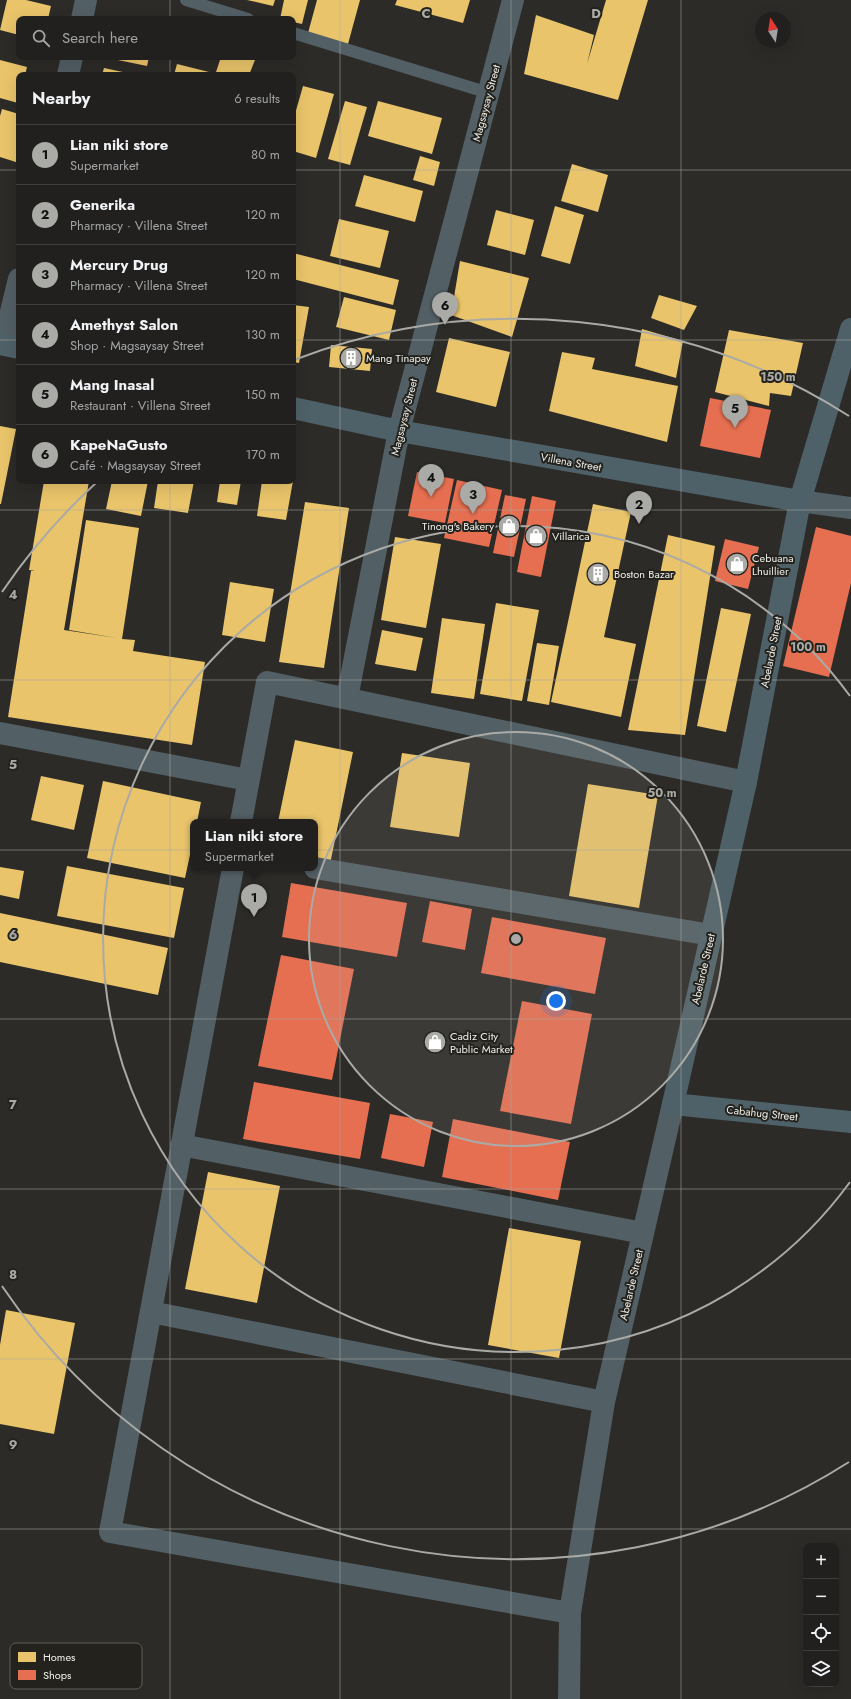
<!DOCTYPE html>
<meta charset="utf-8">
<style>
:root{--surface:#21201e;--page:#292827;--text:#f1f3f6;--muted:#a2a3a4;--line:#3e3e3c;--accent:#aaaaa6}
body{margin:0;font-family:Jost,sans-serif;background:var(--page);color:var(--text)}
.controls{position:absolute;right:12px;bottom:12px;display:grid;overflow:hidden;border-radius:8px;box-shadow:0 4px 16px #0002}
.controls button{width:36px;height:36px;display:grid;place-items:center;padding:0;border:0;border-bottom:1px solid var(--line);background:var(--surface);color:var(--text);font:20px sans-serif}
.compass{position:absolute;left:755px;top:12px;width:36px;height:36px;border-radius:50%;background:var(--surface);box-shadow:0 4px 16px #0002;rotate:348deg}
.you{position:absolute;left:556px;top:1001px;width:14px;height:14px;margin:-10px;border:3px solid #fff;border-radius:50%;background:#1a73e8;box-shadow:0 0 0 6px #1a73e833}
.badge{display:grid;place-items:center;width:26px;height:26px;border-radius:50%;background:var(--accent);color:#111;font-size:13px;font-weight:700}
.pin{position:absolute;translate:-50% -33px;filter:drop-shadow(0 1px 2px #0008)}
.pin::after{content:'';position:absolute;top:21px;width:14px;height:12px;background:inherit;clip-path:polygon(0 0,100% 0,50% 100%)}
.popup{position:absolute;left:190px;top:819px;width:128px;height:52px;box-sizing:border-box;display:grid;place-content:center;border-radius:8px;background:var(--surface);filter:drop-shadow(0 1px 3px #0005);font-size:13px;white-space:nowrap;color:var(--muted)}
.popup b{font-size:15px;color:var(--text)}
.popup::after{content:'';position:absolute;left:50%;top:100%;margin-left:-8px;border:8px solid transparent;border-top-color:var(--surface)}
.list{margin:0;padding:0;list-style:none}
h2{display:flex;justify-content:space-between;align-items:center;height:52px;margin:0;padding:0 16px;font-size:17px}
h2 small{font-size:13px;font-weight:400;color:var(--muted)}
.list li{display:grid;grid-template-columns:26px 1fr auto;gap:12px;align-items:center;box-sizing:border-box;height:60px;padding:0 16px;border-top:1px solid var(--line)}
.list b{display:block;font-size:15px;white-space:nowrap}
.list p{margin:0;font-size:13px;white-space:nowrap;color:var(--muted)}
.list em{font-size:13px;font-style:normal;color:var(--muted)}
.icon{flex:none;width:22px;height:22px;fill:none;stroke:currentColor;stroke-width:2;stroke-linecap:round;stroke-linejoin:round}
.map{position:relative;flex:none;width:851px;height:1699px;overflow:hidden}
.search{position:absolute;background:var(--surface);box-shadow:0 4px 16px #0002;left:16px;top:16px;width:280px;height:44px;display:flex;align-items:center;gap:10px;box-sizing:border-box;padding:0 14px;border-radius:8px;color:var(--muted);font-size:15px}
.panel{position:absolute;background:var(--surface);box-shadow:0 4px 16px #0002;left:16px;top:72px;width:280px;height:412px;border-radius:8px}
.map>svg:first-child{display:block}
</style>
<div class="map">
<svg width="851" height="1699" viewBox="0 0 851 1699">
<rect width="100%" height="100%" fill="#2c2b28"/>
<path fill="#e9c46a" d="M7 0H26L51 6 48 19H19V35L0 30Z
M247 0H275L273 6Z
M284 0H308L302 24 293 22V19H280Z
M317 0H360L348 44 308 33Z
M397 0H470L463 23 395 5Z
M606 0H648L618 100 524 74 536 15 594 35 587 64Z
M113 57H149L147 66 113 59Z
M221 57H246L255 60 249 75H215Z
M0 60 27 67 25 75H19L18 103 0 98Z
M177 64 209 72 208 75H174Z
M104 68 132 74V75H102Z
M303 86 334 94 316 158 293 151V121Z
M345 101 367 107 350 165 328 159Z
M378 101 442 118 432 154 368 136Z
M2 109 19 114V163L0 157V116Z
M420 156 440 162 434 186 413 180Z
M572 164 608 175 598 212 561 201Z
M364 175 423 191 415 222 355 206Z
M555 206 584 215 570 264 541 256Z
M496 210 534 220 525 255 487 245Z
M339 219 389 231 380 268 330 256Z
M293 253 399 280 393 305 293 279Z
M460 261 529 278 512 337 451 315Z
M659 295 697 306 684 330 651 318Z
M344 297 396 310 389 340 336 327Z
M293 305 309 307 299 363 293 362Z
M642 329 683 341 676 378 635 366Z
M729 330 803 343 791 396 770 393 769 406 715 392Z
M449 338 510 352 496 407 436 392Z
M331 345 372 349 370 371 329 367Z
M562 352 595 358 592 369 678 386 667 442 549 411Z
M0 426 16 429 1 504H0Z
M44 481H89L64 630 117 638 69 630 86 520 139 528 122 639 135 640 133 651 205 662 192 745 8 717 31 571H35L29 570Z
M112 481H148L141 516 106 509Z
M158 481H194L188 513 154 508Z
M220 481H241L237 505 217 502Z
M262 481H293L286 520 257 516Z
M305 502 349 508 324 668 279 662Z
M593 504 631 512 604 637 636 644 621 717 551 702Z
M668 535 715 546 685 735 628 730Z
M395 537 441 544 426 628 381 620Z
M230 582 274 589 265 642 222 635Z
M496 603 539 610 522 701 480 694Z
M721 608 751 614 726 732 697 726Z
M442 618 485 624 474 699 431 693Z
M382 630 423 638 416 671 375 664Z
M537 643 559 646 549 705 527 701Z
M295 740 353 752 329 869 315 866V822H278Z
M402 753 470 763 459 837 390 827Z
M41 776 84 785 74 830 31 820Z
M103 781 201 802 197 822H193V841L185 878 87 858Z
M588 784 658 795 639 908 569 896Z
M67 866 184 888 174 938 57 916Z
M0 867 24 871 19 899 0 895Z
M0 913 168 948 158 995 0 962Z
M208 1172 280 1186 257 1303 185 1289Z
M509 1228 581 1241 559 1358 488 1345Z
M6 1310 75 1323 54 1434 0 1424V1345Z"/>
<path fill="#e76f51" d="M710 398 771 410 760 458 700 446Z
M417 472 454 479 445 523 408 516Z
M457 480 502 490 489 547 444 538Z
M505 495 526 499 514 557 493 553Z
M532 496 556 501 541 577 517 572Z
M816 527 851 536V583L829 677 783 666Z
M725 539 759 547 748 589 715 581Z
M291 883 407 903 397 957 282 937Z
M430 901 472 909 465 950 422 942Z
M492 917 606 938 595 994 481 973Z
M281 955 354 969 332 1080 258 1066Z
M522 1001 592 1014 571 1124 500 1111Z
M254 1082 370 1103 360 1159 243 1139Z
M390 1114 433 1122 424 1167 381 1158Z
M453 1119 570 1142 558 1200 442 1177Z"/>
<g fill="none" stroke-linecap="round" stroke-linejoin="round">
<path stroke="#525f65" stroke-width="12" d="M186 0 248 19
M293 33 489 93"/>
<path stroke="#525f65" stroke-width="22" d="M82 19 86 0
M68 75 72 57
M3 344 19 279
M800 501 851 508
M347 698 399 431 513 0
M0 733 248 780
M241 822 267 682 746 782
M233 868 110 1532 570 1613
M315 868 711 935
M181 1145 643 1233
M151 1312 604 1402
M569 1699 570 1613 604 1402 673 1104"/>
<path stroke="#4f6168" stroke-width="22" d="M851 329 800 501 746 782 673 1104 851 1122
M0 344 19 348
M293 408 399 431 800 501"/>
</g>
<path fill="none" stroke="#aaaaa6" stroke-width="1" stroke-opacity="0.55" d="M170 0V19M340 0V1699M511 0V1699M681 0V1699M170 57V75M0 170H19M293 170H851M0 340H19M293 340H851M170 481V1699M0 510H851M0 680H851M0 850H851M0 1019H851M0 1189H851M0 1359H851M0 1529H851"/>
<circle cx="516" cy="939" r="207" fill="#aaaaa6" fill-opacity=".12"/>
<g fill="none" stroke="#aaaaa6" stroke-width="2">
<circle cx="516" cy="939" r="207"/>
<path d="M850 1182A413 413 0 1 1 850 696"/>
<path d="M849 1462A620 620 0 0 1 2 1286M2 592A620 620 0 0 1 97 482M294 360A620 620 0 0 1 849 416"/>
</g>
<defs>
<g id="building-disc" transform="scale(1.15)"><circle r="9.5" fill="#aaaaa6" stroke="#23221d"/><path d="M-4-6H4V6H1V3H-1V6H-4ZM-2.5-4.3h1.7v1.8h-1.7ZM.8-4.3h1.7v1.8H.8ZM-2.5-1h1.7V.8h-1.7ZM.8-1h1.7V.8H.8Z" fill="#fff"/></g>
<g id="shop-disc" transform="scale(1.15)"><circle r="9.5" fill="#aaaaa6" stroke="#23221d"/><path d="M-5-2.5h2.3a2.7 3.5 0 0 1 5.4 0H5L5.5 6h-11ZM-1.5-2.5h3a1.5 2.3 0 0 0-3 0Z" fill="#fff"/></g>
</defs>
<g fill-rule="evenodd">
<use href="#building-disc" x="351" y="358"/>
<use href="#shop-disc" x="509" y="526"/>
<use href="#shop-disc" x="536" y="536"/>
<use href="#shop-disc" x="737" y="564"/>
<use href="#building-disc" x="598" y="574"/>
<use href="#shop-disc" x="435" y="1042"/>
</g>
<g text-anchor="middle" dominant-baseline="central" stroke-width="4" stroke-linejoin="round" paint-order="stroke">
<g font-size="11" fill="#eeeeea" stroke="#23221d">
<text transform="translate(486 103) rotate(-75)">Magsaysay Street</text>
<text transform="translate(404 417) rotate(-76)">Magsaysay Street</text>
<text transform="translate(571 462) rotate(10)">Villena Street</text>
<text transform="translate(771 652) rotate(-79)">Abelarde Street</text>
<text transform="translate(703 969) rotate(-77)">Abelarde Street</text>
<text transform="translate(762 1113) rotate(6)">Cabahug Street</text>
<text transform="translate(631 1285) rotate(-77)">Abelarde Street</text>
</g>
<g font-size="11" fill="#eeeeea" stroke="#23221d" text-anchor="start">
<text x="366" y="358">Mang Tinapay</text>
<text x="494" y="526" text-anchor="end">Tinong's Bakery</text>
<text x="552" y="536">Villarica</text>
<text x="752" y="558">Cebuana<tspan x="752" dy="13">Lhuillier</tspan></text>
<text x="614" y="574">Boston Bazar</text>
<text x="450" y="1036">Cadiz City<tspan x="450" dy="13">Public Market</tspan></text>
</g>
</g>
<rect x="10" y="1643" width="132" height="46" rx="6" fill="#23221d" stroke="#605f5a" stroke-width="1"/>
<rect x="18" y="1652" width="18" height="10" fill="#e9c46a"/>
<rect x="18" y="1670" width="18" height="10" fill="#e76f51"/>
<g font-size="11" fill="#eeeeea">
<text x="43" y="1661">Homes</text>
<text x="43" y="1679">Shops</text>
</g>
<g font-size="13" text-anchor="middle" font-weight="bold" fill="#aaaaa6" stroke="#23221d" stroke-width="4" stroke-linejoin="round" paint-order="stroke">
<text x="426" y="18">C</text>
<text x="596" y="18">D</text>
<text x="13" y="599">4</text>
<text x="13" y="769">5</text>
<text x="13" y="939">6</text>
<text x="13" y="1109">7</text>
<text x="13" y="1279">8</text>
<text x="13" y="1449">9</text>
</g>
<circle cx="516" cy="939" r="6" fill="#aaaaa6" stroke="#23221d" stroke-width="2"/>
<g font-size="12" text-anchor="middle" font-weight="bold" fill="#aaaaa6" stroke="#23221d" stroke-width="4" stroke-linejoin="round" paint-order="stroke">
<text x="778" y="381">150 m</text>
<text x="808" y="651">100 m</text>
<text x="662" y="797">50 m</text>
</g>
</svg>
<div class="controls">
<button>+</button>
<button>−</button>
<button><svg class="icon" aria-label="locate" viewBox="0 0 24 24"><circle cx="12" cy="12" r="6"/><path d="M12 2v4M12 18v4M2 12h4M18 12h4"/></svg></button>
<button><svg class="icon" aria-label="layers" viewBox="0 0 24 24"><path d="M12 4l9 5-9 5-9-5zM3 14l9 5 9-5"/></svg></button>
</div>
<svg class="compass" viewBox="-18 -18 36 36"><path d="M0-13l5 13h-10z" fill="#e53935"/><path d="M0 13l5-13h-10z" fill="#a2a3a4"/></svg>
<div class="you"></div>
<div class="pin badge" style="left:254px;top:917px">1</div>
<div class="popup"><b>Lian niki store</b>Supermarket</div>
<div class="pin badge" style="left:639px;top:524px">2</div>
<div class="pin badge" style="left:473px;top:514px">3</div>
<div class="pin badge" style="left:431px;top:497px">4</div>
<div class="pin badge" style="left:735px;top:428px">5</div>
<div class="pin badge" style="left:445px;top:325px">6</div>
<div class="search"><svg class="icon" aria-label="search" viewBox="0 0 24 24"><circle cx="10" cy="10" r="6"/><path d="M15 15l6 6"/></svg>Search here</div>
<section class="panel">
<h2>Nearby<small>6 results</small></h2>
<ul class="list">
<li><span class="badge">1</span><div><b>Lian niki store</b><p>Supermarket</p></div><em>80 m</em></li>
<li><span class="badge">2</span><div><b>Generika</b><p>Pharmacy · Villena Street</p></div><em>120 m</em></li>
<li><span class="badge">3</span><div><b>Mercury Drug</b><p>Pharmacy · Villena Street</p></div><em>120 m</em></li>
<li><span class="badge">4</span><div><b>Amethyst Salon</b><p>Shop · Magsaysay Street</p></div><em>130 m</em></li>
<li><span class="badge">5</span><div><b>Mang Inasal</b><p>Restaurant · Villena Street</p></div><em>150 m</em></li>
<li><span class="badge">6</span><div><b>KapeNaGusto</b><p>Café · Magsaysay Street</p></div><em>170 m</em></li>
</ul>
</section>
</div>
